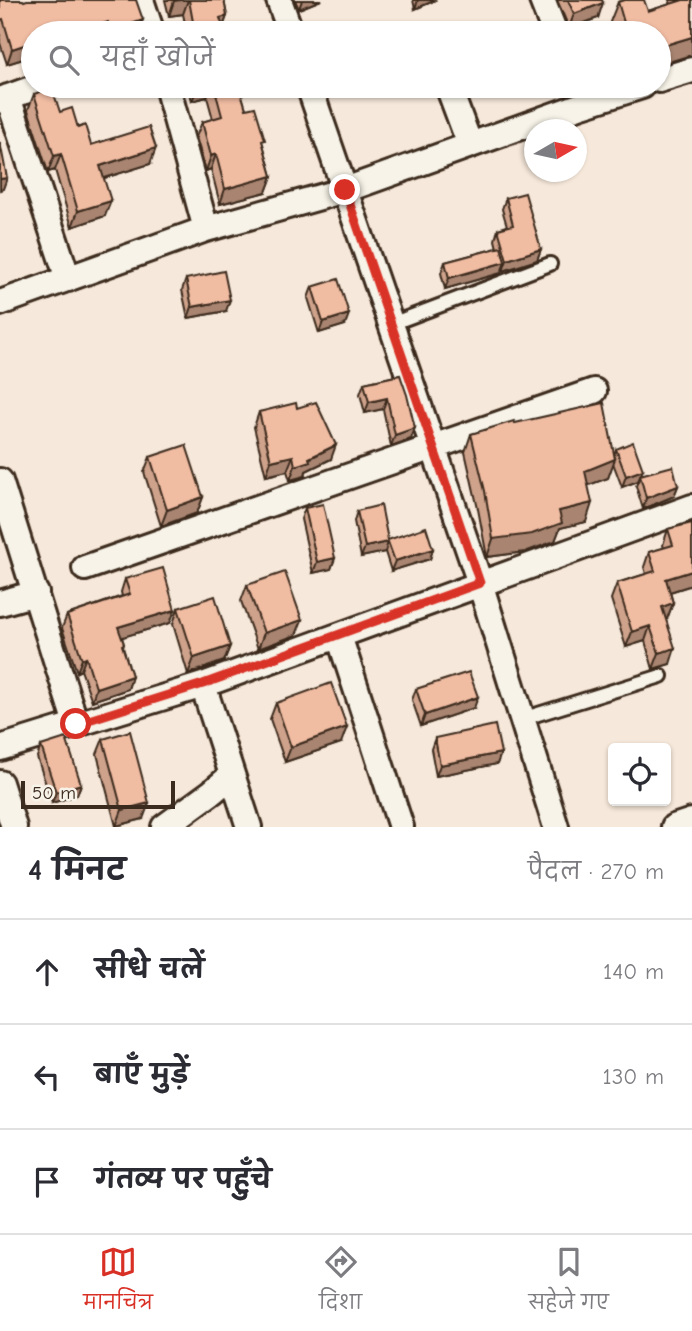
<!DOCTYPE html>
<html lang="hi">
<meta charset="utf-8">
<style>
:root{--surface:#fff;--page:#f7f7f7;--text:#2b2b33;--muted:#7c7c81;--line:#e1e1e2;--accent:#d93025}
body{margin:0;font-family:"Comic Neue","Playpen Sans Deva",sans-serif;background:var(--page);color:var(--text)}
.controls{position:absolute;right:21px;bottom:21px;display:grid;overflow:hidden;border-radius:7px;box-shadow:0 2px 5px #0004}
.controls button{width:63px;height:63px;display:grid;place-items:center;padding:0;border:0;border-bottom:2px solid var(--line);background:var(--surface);color:var(--text);font:35px sans-serif}
.compass{position:absolute;left:524px;top:119px;width:63px;height:63px;border-radius:50%;background:var(--surface);box-shadow:0 2px 5px #0004;rotate:81deg}
.scale{position:absolute;left:21px;bottom:18px;width:154px;box-sizing:border-box;padding-left:7px;border:4px solid #3b2a1e;border-top:0;font-size:19px;line-height:24px;white-space:nowrap;color:#3b2a1e;-webkit-text-stroke:5px #f7f3e8;paint-order:stroke}
.stop{position:absolute;width:21px;height:21px;margin:-16px;border:5px solid #d93025;border-radius:50%;background:#fff}
.stop.end{background:#d93025;border-color:#fff;box-shadow:0 2px 7px #0008}
.list{margin:0;padding:0;list-style:none}
h2{display:flex;justify-content:space-between;align-items:center;height:91px;margin:0;padding:0 28px;font-size:30px}
h2 small{font-size:23px;font-weight:400;color:var(--muted)}
.list li{display:grid;grid-template-columns:46px 1fr auto;gap:21px;align-items:center;box-sizing:border-box;height:105px;padding:0 28px;border-top:2px solid var(--line)}
.list b{display:block;font-size:26px;white-space:nowrap}
.list em{font-size:23px;font-style:normal;color:var(--muted)}
.icon{flex:none;width:38px;height:38px;fill:none;stroke:currentColor;stroke-width:2;stroke-linecap:round;stroke-linejoin:round}
.map{position:relative;flex:none;width:692px;height:827px;overflow:hidden}
.search{position:absolute;background:var(--surface);box-shadow:0 2px 5px #0004;left:21px;right:21px;top:21px;height:77px;display:flex;align-items:center;gap:18px;box-sizing:border-box;padding:0 24px;border-radius:38px;color:var(--muted);font-size:26px}
.sheet{height:406px;background:var(--surface)}
nav{display:flex;justify-content:space-around;align-items:center;box-sizing:border-box;height:98px;border-top:2px solid var(--line);background:var(--surface);font-size:19px;color:var(--muted)}
nav a{display:grid;justify-items:center;gap:4px}
nav .on{color:var(--accent)}
.map>svg:first-child{display:block}
</style>
<div class="map">
<svg width="692" height="827" viewBox="0 0 692 827">
<rect width="100%" height="100%" fill="#f6e8da"/>
<filter id="ink" filterUnits="userSpaceOnUse"><feTurbulence type="fractalNoise" baseFrequency=".0143" numOctaves="2"/><feDisplacementMap in="SourceGraphic" scale="14" xChannelSelector="R" yChannelSelector="G"/><feConvolveMatrix kernelMatrix="1 2 1 2 8 2 1 2 1" color-interpolation-filters="sRGB"/></filter>
<g filter="url(#ink)">
<g fill="none" stroke-linecap="round" stroke-linejoin="round">
<g stroke="#3b2a1e" stroke-width="18">
<path id="service" d="M391 324 550 264
M522 719 661 676"/>
</g>
<g stroke="#3b2a1e" stroke-width="30">
<path id="minor" d="M141 0 152 33
M279 0 291 33
M542 0 555 33
M659 80 692 70
M167 86 206 229
M309 86 480 583 556 827
M448 86 470 145
M8 97 68 279
M0 100 39 86
M0 303 206 229 345 190 582 105 642 86
M0 481 76 724
M85 568 594 391
M0 603 36 593
M339 636 401 827
M203 685 249 827
M0 748 203 685 692 507
M0 783 14 827
M164 827 212 792 232 775
M674 827 692 821"/>
</g>
<use href="#service" stroke="#f7f3e8" stroke-width="12"/>
<use href="#minor" stroke="#f7f3e8" stroke-width="24"/>
</g>
<path fill="#cea28b" stroke="#3b2a1e" stroke-width="2" d="M0 0 24 1 136 0 138 33H33V56L7 64 0 43Z
M165 0H224L227 16 223 27 225 33H187L183 14 169 16Z
M295 0H321L299 9Z
M413 0H436L415 9Z
M557 0H602L598 18 569 28Z
M669 0H692L688 56 659 65V33H614L610 22 618 2 648 11 671 4Z
M188 86H239L246 109 263 144 272 176 266 192 220 204 211 169 206 171 196 137 202 122 213 119 207 97 192 101Z
M34 94 60 112 78 128 91 145 150 164 104 178 105 216 72 227 55 170 48 172 28 110Z
M506 198 541 249 537 260 503 271V270L501 273 445 289 441 273 445 262 497 248 495 240 498 229 507 226 502 209Z
M186 279 226 311 188 318 182 290Z
M312 287 345 325 319 333 308 298Z
M400 375 411 439 391 446 383 409 365 413 360 394 364 383Z
M297 408 331 459 306 471 305 476 296 479 290 480 287 471 266 476 254 427 259 412Z
M515 423 614 455 616 449 641 475 678 486 674 496 643 509 636 486 638 481 622 487 613 463 608 478 588 485 586 522 560 528 555 541 525 552 487 557 478 509 465 452 471 434Z
M150 457 203 497 197 513 161 526 144 472Z
M305 508 335 558 331 569 313 573 301 519Z
M357 511 388 540 433 549 430 559 391 571 385 552 361 557 354 521Z
M692 523V585L670 592 673 603 667 619H666L670 664 653 669 645 641 626 647 611 599 617 583 646 574 644 567 649 552 664 548 663 545 668 529Z
M125 579 170 623 122 637 124 644 123 648 132 676 128 689 92 701 81 670 77 672 62 628 67 615 122 596 121 592Z
M247 585 296 635 258 649 241 601Z
M178 608 230 646 224 661 188 674 173 624Z
M416 689 474 708 421 726 412 700Z
M276 703 341 743 285 762 270 719Z
M435 738 501 753 497 764 436 776 431 749Z
M103 739 143 819 116 826 97 754Z
M41 746 81 784 77 795 52 803 37 757Z"/>
<path fill="#a88471" stroke="#3b2a1e" stroke-width="2" d="M181 0H188L183 14 169 16 174 1Z
M302 0H321L299 9Z
M418 0H436L415 9Z
M603 3 598 18 569 28 574 14Z
M227 16 221 32 220 18Z
M143 20 138 33H110L111 31Z
M108 22 104 33H78Z
M692 37V56H688L659 65V48L662 46Z
M33 42V56L7 64 12 49Z
M198 86H211L207 97 192 101Z
M156 148 150 164 95 181 100 166Z
M61 154 55 170 48 172 54 156Z
M216 154 211 169 206 171 211 156Z
M272 176 266 192 220 204 225 189Z
M7 178 3 189 0 190V179Z
M111 201 105 216 72 227 78 211Z
M541 249 537 260 503 271 507 260Z
M505 262 501 273 445 289 449 278Z
M230 300 226 311 188 318 192 307Z
M349 314 345 325 319 333 323 322Z
M387 398 383 409 365 413 369 402Z
M415 428 411 439 391 446 395 435Z
M336 445 331 459 306 471 305 476 290 480 295 466Z
M293 456 287 471 266 476 271 461Z
M615 459 608 478 578 489 585 471Z
M643 470 638 481 622 487 626 476Z
M678 486 674 496 643 509 646 498Z
M203 497 197 513 161 526 167 510Z
M592 503 586 522 560 528 555 541 525 552 487 557 493 539 559 511Z
M388 542 385 552 361 557 365 547Z
M433 549 430 559 391 571 395 561Z
M335 558 331 569 313 573 317 562Z
M692 571V585L660 595 666 579Z
M673 603 667 619 657 622 662 607Z
M175 610 170 623 113 640 118 627Z
M302 620 296 635 258 649 264 633Z
M650 626 645 641 626 647 632 632Z
M230 646 224 661 188 674 194 658Z
M675 648 670 664 653 669 659 653Z
M86 657 81 670 77 672 82 659Z
M132 676 128 689 92 701 96 688Z
M478 697 474 708 421 726 425 715Z
M347 727 341 743 285 762 291 747Z
M501 753 497 764 436 776 440 765Z
M81 784 77 795 52 803 56 792Z
M149 803 143 819 116 826 122 810Z"/>
<path fill="#f0bca2" stroke="#3b2a1e" stroke-width="2" d="M0 0H23L24 1 27 0H136L143 20 111 31 108 22 78 33H64L63 32 59 33H33V42L12 49 3 19 0 20Z
M189 0H224L227 16 220 18 225 33H195Z
M568 0H602L603 3 574 14Z
M624 0H644L648 11 683 0H692V37L662 46 659 48V33H627L618 2Z
M214 86H239L246 109 255 107 265 140 262 141 272 176 225 189 216 154 211 156 202 122 222 116Z
M52 88 60 112 72 108 78 128 85 125 91 145 149 127 156 148 100 166 111 201 78 211 61 154 54 156 34 94Z
M0 142 7 178 0 179Z
M525 193 541 249 507 260 498 229 513 225 506 198Z
M501 247 505 262 449 278 445 262Z
M224 271 230 300 192 307 186 279Z
M338 279 349 314 323 322 312 287Z
M400 375 407 395 415 428 395 435 387 398 369 402 364 383Z
M316 402 336 445 309 458 310 461 295 466 293 456 271 461 259 412 296 403 297 408Z
M604 403 615 459 585 471 592 503 559 511 562 523 532 534 493 539 485 491 471 434 514 421 515 423Z
M633 442 643 470 626 476 616 449Z
M186 445 203 497 167 510 150 457Z
M673 466 678 486 646 498 640 475Z
M323 504 335 558 317 562 305 508Z
M381 505 388 540 426 527 433 549 395 561 388 542 365 547 357 511Z
M692 523V571L666 579 673 603 662 607 675 648 659 653 650 626 632 632 617 583 655 571 649 552 673 545 668 529Z
M163 568 175 610 118 627 124 644 122 645 132 676 96 688 86 657 82 659 67 615 130 594 125 579Z
M285 572 302 620 264 633 247 585Z
M215 596 230 646 194 658 178 608Z
M469 672 478 697 425 715 416 689Z
M331 683 347 727 291 747 276 703Z
M495 725 501 753 440 765 435 738Z
M130 731 149 803 122 810 103 739Z
M66 738 81 784 56 792 41 746Z"/>
</g>
<g fill="none" stroke-linecap="round" stroke-linejoin="round" filter="url(#ink)">
<path stroke="#d93025" stroke-width="9" d="M76 724 203 684 480 583 345 190"/>
</g>
</svg>
<div class="controls">
<button><svg class="icon" aria-label="locate" viewBox="0 0 24 24"><circle cx="12" cy="12" r="6"/><path d="M12 2v4M12 18v4M2 12h4M18 12h4"/></svg></button>
</div>
<svg class="compass" viewBox="-18 -18 36 36"><path d="M0-13l5 13h-10z" fill="#e53935"/><path d="M0 13l5-13h-10z" fill="#7c7c81"/></svg>
<div class="scale">50 m</div>
<div class="stop" style="left:76px;top:724px"></div>
<div class="stop end" style="left:345px;top:190px"></div>
<div class="search"><svg class="icon" aria-label="search" viewBox="0 0 24 24"><circle cx="10" cy="10" r="6"/><path d="M15 15l6 6"/></svg>यहाँ खोजें</div>
</div>
<section class="sheet">
<h2>4 मिनट<small>पैदल · 270 m</small></h2>
<ul class="list">
<li><svg class="icon" aria-label="ahead" viewBox="0 0 24 24"><path d="M12 20V5M6 11l6-6 6 6"/></svg><div><b>सीधे चलें</b></div><em>140 m</em></li>
<li><svg class="icon" aria-label="left" viewBox="0 0 24 24"><path d="M17 20v-9H6M10 6l-5 5 5 5"/></svg><div><b>बाएँ मुड़ें</b></div><em>130 m</em></li>
<li><svg class="icon" aria-label="arrive" viewBox="0 0 24 24"><path d="M6 21V4h12l-3 4 3 4H6"/></svg><div><b>गंतव्य पर पहुँचे</b></div></li>
</ul>
</section>
<nav>
<a class="on"><svg class="icon" aria-label="map" viewBox="0 0 24 24"><path d="M3 6l6-2 6 2 6-2v14l-6 2-6-2-6 2zM9 4v14M15 6v14"/></svg>मानचित्र</a>
<a><svg class="icon" aria-label="directions" viewBox="0 0 24 24"><path d="M12 3l9 9-9 9-9-9zM9 14v-3h6M13 9l2 2-2 2"/></svg>दिशा</a>
<a><svg class="icon" aria-label="saved" viewBox="0 0 24 24"><path d="M7 4h10v16l-5-4-5 4z"/></svg>सहेजे गए</a>
</nav>
